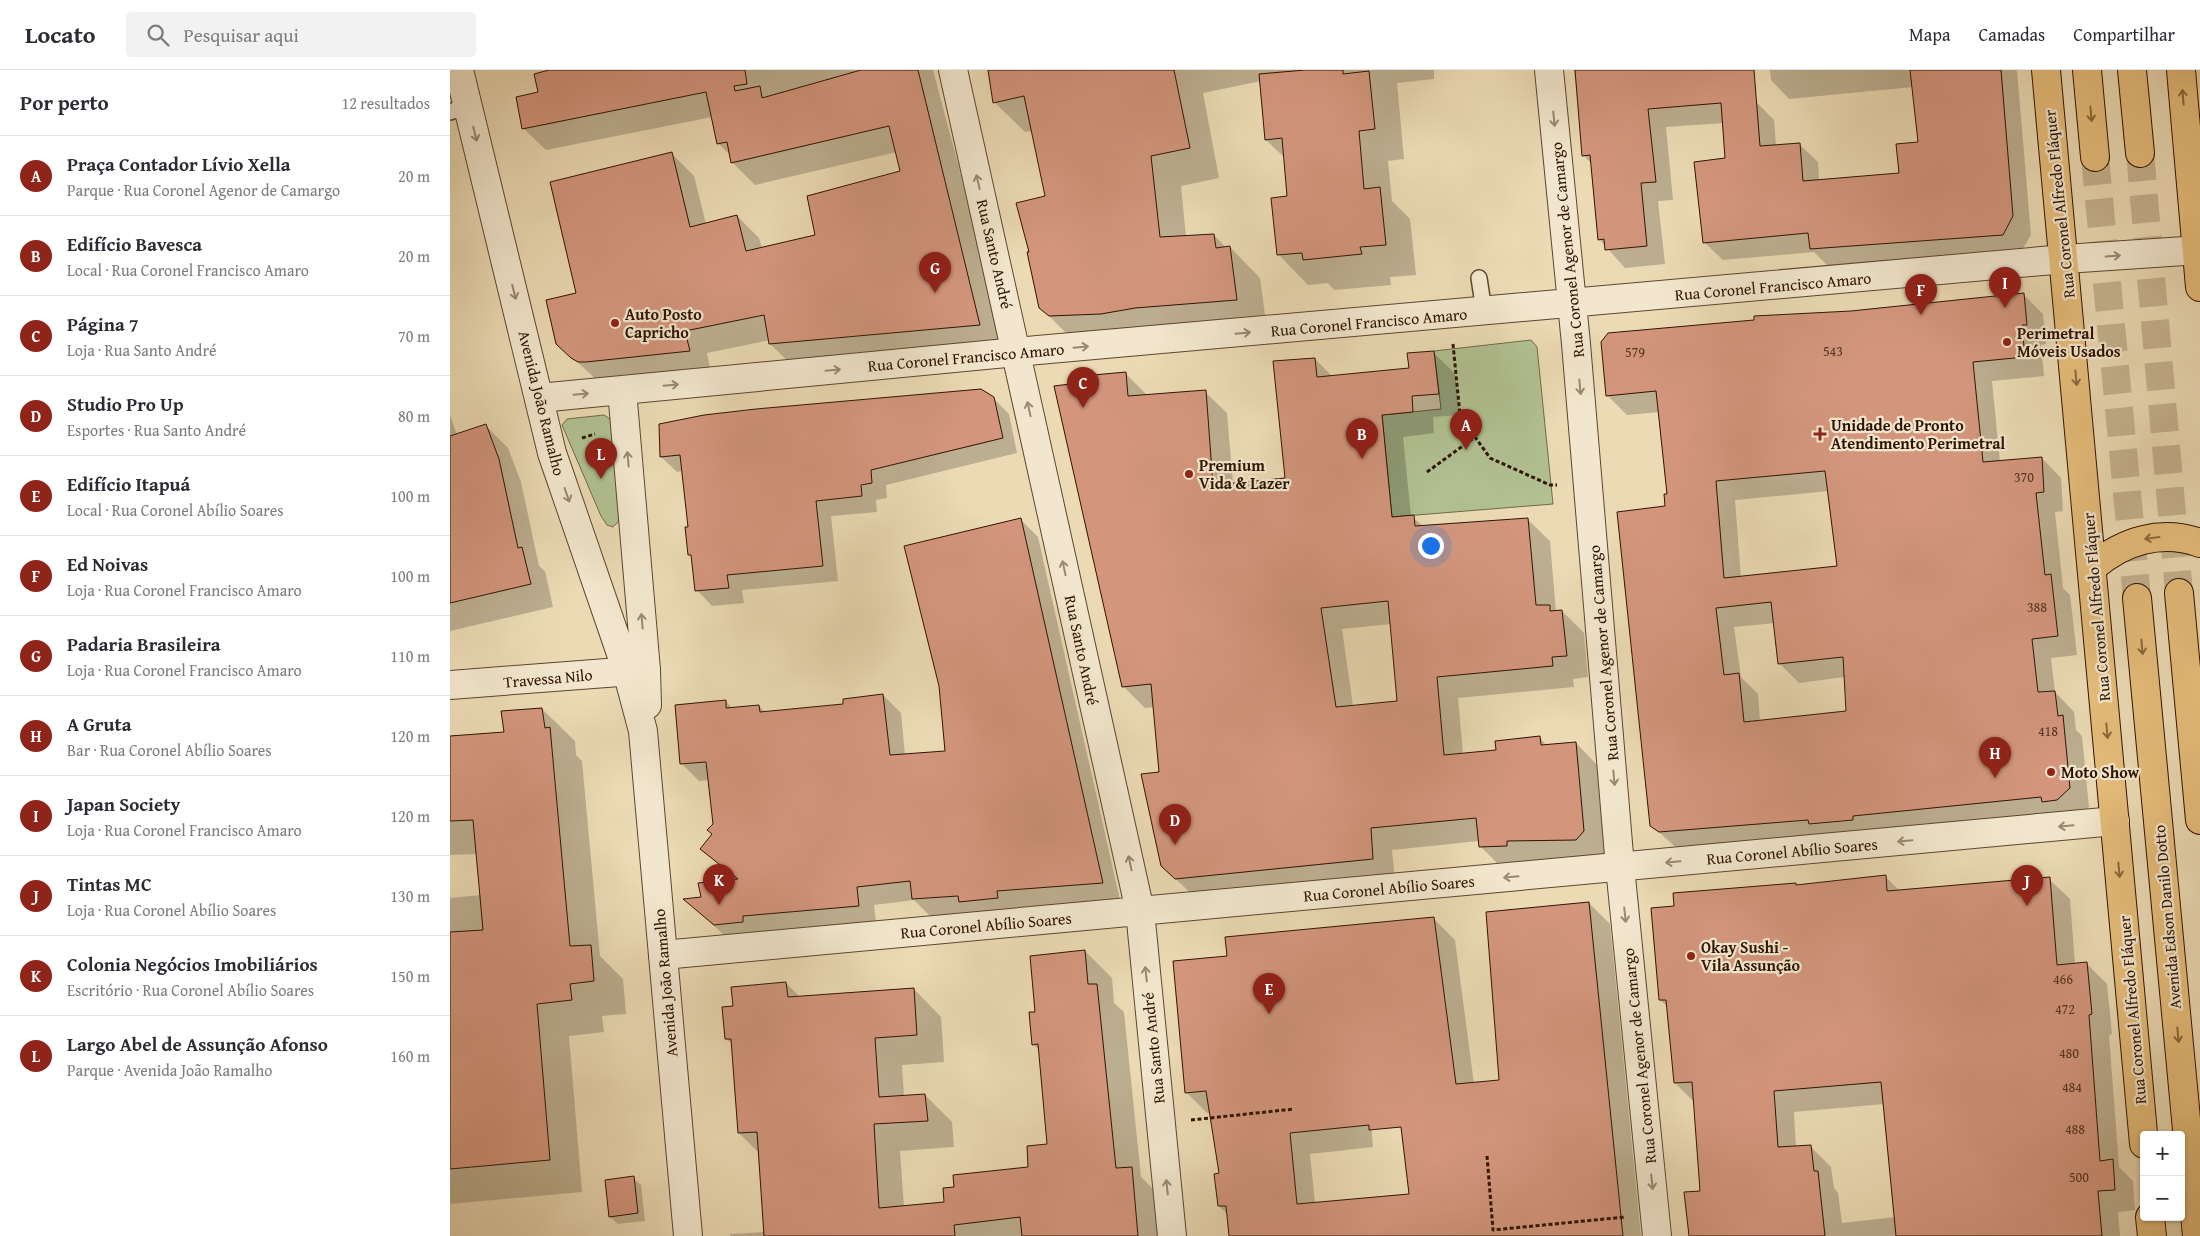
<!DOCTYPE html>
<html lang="pt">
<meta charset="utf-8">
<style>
:root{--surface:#fff;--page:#f2f2f3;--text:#2b2b33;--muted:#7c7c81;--line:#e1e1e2;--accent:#8f2418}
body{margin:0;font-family:"Gentium Book Plus",serif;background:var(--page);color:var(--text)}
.controls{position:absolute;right:15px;bottom:15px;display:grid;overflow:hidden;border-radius:5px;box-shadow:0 1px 4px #0004}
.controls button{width:45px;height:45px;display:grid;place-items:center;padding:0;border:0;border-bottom:1px solid var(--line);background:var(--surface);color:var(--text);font:25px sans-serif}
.you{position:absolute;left:980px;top:475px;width:18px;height:18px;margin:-12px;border:4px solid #fff;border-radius:50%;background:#1a73e8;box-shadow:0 0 0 8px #1a73e833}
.badge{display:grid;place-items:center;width:32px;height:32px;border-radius:50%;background:var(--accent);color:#fff;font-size:16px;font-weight:700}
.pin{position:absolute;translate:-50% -41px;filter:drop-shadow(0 1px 2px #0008)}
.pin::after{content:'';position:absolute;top:26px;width:18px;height:15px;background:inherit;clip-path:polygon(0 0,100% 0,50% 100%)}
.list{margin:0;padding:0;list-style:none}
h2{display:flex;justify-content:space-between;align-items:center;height:65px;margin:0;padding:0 20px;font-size:21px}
h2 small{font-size:16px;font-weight:400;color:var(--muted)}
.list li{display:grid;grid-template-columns:32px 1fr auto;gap:15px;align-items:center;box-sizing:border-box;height:80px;padding:0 20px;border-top:1px solid var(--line)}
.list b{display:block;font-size:19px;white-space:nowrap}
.list p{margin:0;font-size:16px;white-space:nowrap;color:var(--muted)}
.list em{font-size:16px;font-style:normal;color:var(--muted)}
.icon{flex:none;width:28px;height:28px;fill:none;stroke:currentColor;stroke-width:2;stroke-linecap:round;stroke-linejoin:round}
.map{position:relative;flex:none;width:1750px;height:1166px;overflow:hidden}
header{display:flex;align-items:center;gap:30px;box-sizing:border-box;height:70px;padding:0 25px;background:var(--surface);border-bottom:1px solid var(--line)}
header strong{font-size:24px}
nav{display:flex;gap:28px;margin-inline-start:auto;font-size:18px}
.search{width:350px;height:45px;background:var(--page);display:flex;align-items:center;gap:12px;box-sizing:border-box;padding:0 18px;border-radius:5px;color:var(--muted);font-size:19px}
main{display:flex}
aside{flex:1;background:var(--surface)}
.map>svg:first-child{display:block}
</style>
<header>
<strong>Locato</strong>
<div class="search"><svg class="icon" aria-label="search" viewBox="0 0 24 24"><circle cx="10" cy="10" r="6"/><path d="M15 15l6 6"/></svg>Pesquisar aqui</div>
<nav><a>Mapa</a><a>Camadas</a><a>Compartilhar</a></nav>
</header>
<main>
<aside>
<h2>Por perto<small>12 resultados</small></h2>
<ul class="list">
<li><span class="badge">A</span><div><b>Praça Contador Lívio Xella</b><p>Parque · Rua Coronel Agenor de Camargo</p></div><em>20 m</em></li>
<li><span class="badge">B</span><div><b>Edifício Bavesca</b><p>Local · Rua Coronel Francisco Amaro</p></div><em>20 m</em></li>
<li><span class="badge">C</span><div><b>Página 7</b><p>Loja · Rua Santo André</p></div><em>70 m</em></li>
<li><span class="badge">D</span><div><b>Studio Pro Up</b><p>Esportes · Rua Santo André</p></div><em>80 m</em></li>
<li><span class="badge">E</span><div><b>Edifício Itapuá</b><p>Local · Rua Coronel Abílio Soares</p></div><em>100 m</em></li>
<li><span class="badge">F</span><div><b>Ed Noivas</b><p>Loja · Rua Coronel Francisco Amaro</p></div><em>100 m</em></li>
<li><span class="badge">G</span><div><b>Padaria Brasileira</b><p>Loja · Rua Coronel Francisco Amaro</p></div><em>110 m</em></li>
<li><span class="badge">H</span><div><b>A Gruta</b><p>Bar · Rua Coronel Abílio Soares</p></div><em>120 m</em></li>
<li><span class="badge">I</span><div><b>Japan Society</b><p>Loja · Rua Coronel Francisco Amaro</p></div><em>120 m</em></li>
<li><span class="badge">J</span><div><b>Tintas MC</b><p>Loja · Rua Coronel Abílio Soares</p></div><em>130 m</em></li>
<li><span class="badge">K</span><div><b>Colonia Negócios Imobiliários</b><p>Escritório · Rua Coronel Abílio Soares</p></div><em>150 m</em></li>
<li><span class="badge">L</span><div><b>Largo Abel de Assunção Afonso</b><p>Parque · Avenida João Ramalho</p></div><em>160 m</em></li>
</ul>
</aside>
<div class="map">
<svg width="1750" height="1166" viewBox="0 0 1750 1166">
<rect width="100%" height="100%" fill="#ebdab4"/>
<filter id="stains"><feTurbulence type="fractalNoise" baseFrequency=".004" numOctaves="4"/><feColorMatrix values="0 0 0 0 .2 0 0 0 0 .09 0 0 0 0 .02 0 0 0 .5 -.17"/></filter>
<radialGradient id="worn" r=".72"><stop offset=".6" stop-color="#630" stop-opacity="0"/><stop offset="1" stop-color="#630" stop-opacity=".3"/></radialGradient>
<path fill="#b1c192" stroke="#706a4a" d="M1081 270 1087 277 1103 434 942 447 932 345 991 339 984 281Z
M154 345 160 349 162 356 171 444 168 452 163 457 157 455 151 446 112 355 117 349Z"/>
<path fill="#0003" fill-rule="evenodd" d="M104 0H483L512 109 552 277 343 296 320 274V270L257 283 261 303 151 314 107 273 128 223 222 84 244 106 256 154 287 146 309 168 312 178 367 166 452 102 447 82 305 115 282 92 281 86 268 73 262 47 96 80 73 58 89 23Z
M538 0H984V9L947 13 954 89 938 91 942 131 960 149 966 205 940 207 941 215 884 220 878 213 858 215 828 184 839 127 835 88 816 70 811 11 753 23 769 108 731 116 736 167 764 165 776 178 780 177 810 208 817 260 621 268 590 237 580 183 597 127 583 61 575 62 544 32Z
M1124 0H1275L1324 50 1326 76 1349 74 1368 92 1369 111 1450 104 1469 73 1463 17 1339 29 1321 10 1320 0H1567L1581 165 1571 182 1379 197 1364 182 1273 190 1254 172 1277 90 1274 53 1216 57 1223 130 1208 131 1215 194 1175 198 1149 169 1142 94 1133 85Z
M1574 225 1593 244 1596 274 1591 275 1594 306 1542 311 1550 392 1592 388 1611 408 1613 441 1605 442 1613 518 1620 525 1627 585 1601 588 1605 622 1624 642 1626 660 1632 666 1639 737 1626 749 1230 781 1201 755 1219 425 1210 342 1177 345 1157 325 1401 243ZM1379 421 1388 497 1291 508 1285 430ZM1325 553 1329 593 1349 613 1395 607 1397 642 1310 651 1308 624 1291 607 1284 557Z
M983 282 1005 304 1010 345 983 347 984 363 953 367 961 446 974 457 1078 450 1100 471 1106 542 1112 541 1134 563 1138 607 1123 609 1124 617 1008 628 1013 684 1047 681 1090 668 1097 676 1126 673 1147 695 1155 783 1148 791 1052 798 1030 776 1029 771 942 780 945 810 748 830 712 796 710 704 704 637 695 638 673 616 676 304 698 326 755 322 777 343 783 414 836 410 865 289 882 306 960 299ZM942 554 949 632 903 636 892 559Z
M543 328 559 344 567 383 436 415 437 428 426 430 427 442 381 446 388 511 292 520 294 533 262 536 247 520 243 488 240 484 239 458 233 401 227 402 211 387Z
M0 345 7 365 36 356 58 378 71 412 89 496 95 501 103 537 0 561Z
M570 449 588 467 670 830 564 838 565 846 481 847 464 830 424 835 426 853 283 873 235 830 253 828 287 811 252 778 264 764 259 710 249 711 231 693 276 631 282 638 309 636 316 643 395 635 433 625 451 643 455 685 496 682Z
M92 639 125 671 126 685 132 691 150 886 173 909 176 944 152 946 154 962 119 966 132 1122 0 1134V828L31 825 27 784 0 785V668L55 663Z
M1435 806 1450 821 1599 809 1620 829 1625 894 1636 893 1657 914 1662 964 1659 965 1669 1097 1683 1111 1685 1140 1668 1142 1670 1166H1239L1251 1122 1244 1032 1225 1013 1218 937 1210 930 1225 837 1345 814 1347 816ZM1434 1034 1446 1147 1392 1153 1388 1123 1384 1118 1381 1097 1360 1076 1346 1077 1344 1042Z
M1139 833 1160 854 1191 1166H964L951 1039 920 1042 923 1077 860 1084 865 1133 930 1166H781L778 1145 769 1136 770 1104 761 1043H757L736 1022 778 887 984 849 1005 870 1024 1014 1051 1011Z
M635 881 662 908 664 933 674 942 691 1107 709 1125 713 1166H280V1164L315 1162 309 1083 289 1063 283 975 276 969 285 937 336 913 350 927 464 919 491 947 494 992 452 995 454 1026 475 1025 502 1052 504 1077 450 1081 454 1137 495 1133 506 1118 579 1098 599 1075 590 981 583 974 586 943Z
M183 1108 191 1115 195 1151 168 1154 160 1147Z"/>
<path fill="#d3967d" stroke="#2f1302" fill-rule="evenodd" d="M99 0H295L297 14 284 16 285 21 310 16 312 28 411 0H468L530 255 319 274 314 245 235 261 240 281 136 292H128L121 288 106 274 96 230 126 223 100 112 222 82 240 157 287 145 296 181 365 165 357 126 450 101 439 56 281 93 277 72 267 74 256 22 72 59 66 27 88 22 84 4Z
M538 0H724L740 78 701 86 710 167 764 164 766 178 780 176 787 230 685 238 651 244 599 246 589 238 577 182H579L566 133 595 126 574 26 543 33Z
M855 0H893V4L919 1 925 59 909 61 914 119 930 117 936 175 910 177 912 184 853 190 852 183 827 185 821 128 837 126 832 68 815 70 809 4Z
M1125 0H1304L1310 76 1350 73 1353 111 1449 103 1446 74 1468 72 1460 0H1551L1563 146 1553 165 1360 179 1358 163 1253 173 1244 92 1275 88 1271 33 1198 39 1206 112 1191 113 1197 176 1155 180 1154 169 1148 170 1140 85 1132 86Z
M1574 223 1577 255H1572L1575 287 1523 292 1533 392 1592 387 1594 422 1586 423 1595 505 1601 504 1608 566 1582 569 1588 622 1605 621 1608 646 1613 645 1620 718 1607 730 1592 732 1591 727 1403 746V750L1359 754 1358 750 1209 762 1200 756 1167 442 1215 436 1214 424H1217L1206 321 1156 326 1151 272 1158 263 1304 250V246L1401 241ZM1375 401 1387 496 1274 508 1266 411ZM1321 532 1328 594 1393 587 1396 641 1294 652 1289 603 1274 605 1266 538Z
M984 281 989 324 962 326 963 342 932 345 942 447 964 445 965 456 1078 448 1086 535H1100V541L1112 540 1117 586 1102 587 1103 596 987 607 994 685 1046 680 1045 671 1090 666 1091 675 1126 672 1134 761 1126 770 1057 771V776L1029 777 1026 748 921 758 923 789 725 809 711 796 691 704 709 702 701 614 672 617 604 316 620 314 621 307 676 302 678 326 756 320 763 415 835 408 823 291 865 288 867 307 959 298 957 283ZM938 531 947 631 886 637 871 538Z
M531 319 544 327 553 368 421 400 422 413 411 415 412 426 366 431 373 496 277 505 279 518 245 521 241 485H238L235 457H238L230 385 210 387 209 354 254 345 306 339Z
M36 354 49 389 68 478 72 477 81 514 0 533V366Z
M571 448 653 813 547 821 548 828 509 832 508 826 462 829 460 811 407 817 409 836 293 846V852L264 855 233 829 251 827 248 813 288 809 250 779 262 764 257 760 263 754 256 692 230 694 225 635 276 630V638L309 635 310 642 393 634V629L433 624 440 685 495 681 489 616 454 476Z
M92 638 95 658 100 657 120 876 141 875 144 911 120 914 122 930 87 934 100 1090 0 1099V862L33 860 23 750 0 751V666L54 662 51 641Z
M1436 805 1437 821 1600 807 1607 895 1637 892 1642 944 1639 945 1650 1091 1663 1089 1665 1120 1648 1121 1652 1166H1446L1431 1012 1324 1021 1328 1077 1361 1075 1364 1101H1368L1375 1166H1239L1234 1122 1250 1121 1242 1012 1224 1013 1216 930H1209L1201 838 1224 836 1223 823 1346 813V815Z
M1139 832 1173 1166H779L776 1136H768L764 1104 769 1103 756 1021 735 1023 723 891 777 886 775 867 984 847 1006 1014 1049 1010 1036 842ZM919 1055V1060L951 1057 959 1124 847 1134 840 1063Z
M635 880 638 914H647L666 1098 682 1097 688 1166H572L570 1147 504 1155 505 1166H314L307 1062 288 1063 281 969H275L272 937 283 936 281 917 336 912 338 927 464 918 467 965 425 968 429 1027 475 1024 478 1051 424 1054 429 1138 494 1132 493 1118 504 1117 503 1105 578 1097 577 1076 597 1074 588 974 582 975 579 942H585L580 886Z
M184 1106 188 1143 159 1147 155 1110Z"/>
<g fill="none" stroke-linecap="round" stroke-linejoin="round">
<path stroke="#c5b290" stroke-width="28" stroke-dasharray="28 14" stroke-linecap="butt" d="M1690 83 1729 523
M1645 87 1687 528"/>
<g stroke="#5e452e" stroke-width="18">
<path id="service" d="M0 42 17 36
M1029 208 1034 241"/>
</g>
<g stroke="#5e452e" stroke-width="30">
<path id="minor" d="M503 0 690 841 722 1166
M0 615 196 600
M213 885 1665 751"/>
</g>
<g stroke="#5e452e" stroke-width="30">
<path id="tertiary" d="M9 0 102 383 177 601 193 661 238 1166
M1099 0 1126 274 1170 797 1207 1166
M172 320 196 600 197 635
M89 328 588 280 1615 189 1750 180"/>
</g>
<g stroke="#2f1302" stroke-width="30">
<path id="primary" d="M1596 0 1694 1074
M1731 0 1750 217
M1643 497C1673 471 1711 459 1750 473
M1700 1147 1702 1166"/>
</g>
<g stroke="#2f1302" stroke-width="30">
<path id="trunk" d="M1637 0 1645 87
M1682 0 1690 83
M1729 523 1750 750
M1687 528 1747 1166"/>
</g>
<path stroke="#2f1302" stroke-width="3" stroke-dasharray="4 2.5" stroke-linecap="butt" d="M1003 274 1010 345 1025 367 1040 388 1100 415H1107
M132 368 145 364
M977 402 1025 367
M741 1050 844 1039
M1037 1086 1043 1160 1175 1147"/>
<use href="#service" stroke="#f2e7ce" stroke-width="15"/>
<use href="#minor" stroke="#f2e7ce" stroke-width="28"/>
<use href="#tertiary" stroke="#f2e7ce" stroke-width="28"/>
<use href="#primary" stroke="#e6bd7a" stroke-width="28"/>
<use href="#trunk" stroke="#e6bd7a" stroke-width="28"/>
</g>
<defs><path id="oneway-shaft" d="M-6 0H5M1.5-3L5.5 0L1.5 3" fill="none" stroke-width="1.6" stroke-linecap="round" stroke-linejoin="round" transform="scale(1.25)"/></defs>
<g stroke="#8a683e">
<use href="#oneway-shaft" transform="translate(1733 27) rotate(-95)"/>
<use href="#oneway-shaft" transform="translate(1641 44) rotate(85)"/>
<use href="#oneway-shaft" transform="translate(1626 308) rotate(85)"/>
<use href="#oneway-shaft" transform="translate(1702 468) rotate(172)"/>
<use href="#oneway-shaft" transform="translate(1692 577) rotate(85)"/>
<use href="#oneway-shaft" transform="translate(1657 661) rotate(85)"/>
<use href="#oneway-shaft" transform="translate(1669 800) rotate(85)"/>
<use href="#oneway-shaft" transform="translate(1728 965) rotate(85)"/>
</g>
<g stroke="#9a8872">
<use href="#oneway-shaft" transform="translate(1104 49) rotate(84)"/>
<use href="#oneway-shaft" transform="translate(25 64) rotate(76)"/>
<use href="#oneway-shaft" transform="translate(528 112) rotate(-103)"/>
<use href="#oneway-shaft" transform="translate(1663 186) rotate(-4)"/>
<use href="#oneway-shaft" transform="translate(64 222) rotate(76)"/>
<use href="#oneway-shaft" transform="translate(793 263) rotate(-5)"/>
<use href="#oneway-shaft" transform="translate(631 277) rotate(-5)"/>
<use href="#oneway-shaft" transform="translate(383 300) rotate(-5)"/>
<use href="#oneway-shaft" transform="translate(221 315) rotate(-5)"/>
<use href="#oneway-shaft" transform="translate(1130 317) rotate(85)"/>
<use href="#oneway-shaft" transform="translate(131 324) rotate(-5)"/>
<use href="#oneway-shaft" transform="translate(579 339) rotate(-102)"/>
<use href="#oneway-shaft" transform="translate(178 389) rotate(-95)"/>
<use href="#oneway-shaft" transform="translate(117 425) rotate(71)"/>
<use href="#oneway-shaft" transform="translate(614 498) rotate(-102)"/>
<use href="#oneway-shaft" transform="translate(192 551) rotate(-95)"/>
<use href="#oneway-shaft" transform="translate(1164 708) rotate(85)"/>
<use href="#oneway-shaft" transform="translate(1616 756) rotate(175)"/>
<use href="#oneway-shaft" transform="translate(1455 771) rotate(175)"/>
<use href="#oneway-shaft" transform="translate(1223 792) rotate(175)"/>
<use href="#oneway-shaft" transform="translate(680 793) rotate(-102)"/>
<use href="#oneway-shaft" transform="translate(1061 807) rotate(175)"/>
<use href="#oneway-shaft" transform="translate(1175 845) rotate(84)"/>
<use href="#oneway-shaft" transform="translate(696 904) rotate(-96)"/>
<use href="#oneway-shaft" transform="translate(1202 1112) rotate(84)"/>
<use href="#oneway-shaft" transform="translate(717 1117) rotate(-96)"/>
</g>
<g fill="#8f2418" stroke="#f2e7ce" stroke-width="2">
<circle cx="165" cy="253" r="5"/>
<circle cx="1557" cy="272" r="5"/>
<path d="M1367.5 356.5h5v5h5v5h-5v5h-5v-5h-5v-5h5z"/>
<circle cx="739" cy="404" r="5"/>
<circle cx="1601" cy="702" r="5"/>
<circle cx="1241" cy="886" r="5"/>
</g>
<g text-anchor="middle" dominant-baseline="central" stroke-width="4.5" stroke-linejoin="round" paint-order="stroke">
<g font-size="14" fill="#583421">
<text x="1383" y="281">543</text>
<text x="1185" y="282">579</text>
<text x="1574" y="407">370</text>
<text x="1587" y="537">388</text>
<text x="1598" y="661">418</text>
<text x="1613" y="909">466</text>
<text x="1615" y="939">472</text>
<text x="1619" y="983">480</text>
<text x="1622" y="1017">484</text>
<text x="1625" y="1059">488</text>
<text x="1629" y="1107">500</text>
</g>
<g font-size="16" fill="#2f1302" stroke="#f2e7ce">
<text transform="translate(1609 134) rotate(-96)">Rua Coronel Alfredo Fláquer</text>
<text transform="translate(1117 180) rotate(-96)">Rua Coronel Agenor de Camargo</text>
<text transform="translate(545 184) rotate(77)">Rua Santo André</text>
<text transform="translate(1323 216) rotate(-5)">Rua Coronel Francisco Amaro</text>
<text transform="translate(919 252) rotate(-5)">Rua Coronel Francisco Amaro</text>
<text transform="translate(516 287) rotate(-5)">Rua Coronel Francisco Amaro</text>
<text transform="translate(92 333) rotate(76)">Avenida João Ramalho</text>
<text transform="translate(1646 537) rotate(-95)">Rua Coronel Alfredo Fláquer</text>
<text transform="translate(632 580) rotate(78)">Rua Santo André</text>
<text transform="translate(1153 583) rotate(-95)">Rua Coronel Agenor de Camargo</text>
<text transform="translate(98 608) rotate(-5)">Travessa Nilo</text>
<text transform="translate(1342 781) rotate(-5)">Rua Coronel Abílio Soares</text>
<text transform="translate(939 818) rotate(-5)">Rua Coronel Abílio Soares</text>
<text transform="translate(1717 847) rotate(-95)">Avenida Edson Danilo Dotto</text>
<text transform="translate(536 855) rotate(-5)">Rua Coronel Abílio Soares</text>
<text transform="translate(215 913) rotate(-95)">Avenida João Ramalho</text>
<text transform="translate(1682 940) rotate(-95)">Rua Coronel Alfredo Fláquer</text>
<text transform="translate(703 978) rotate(-96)">Rua Santo André</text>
<text transform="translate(1189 986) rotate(-96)">Rua Coronel Agenor de Camargo</text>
</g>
<g font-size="16" font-weight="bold" fill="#2f1302" stroke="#f2e7ce" text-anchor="start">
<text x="175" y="244">Auto Posto<tspan x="175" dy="18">Capricho</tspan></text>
<text x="1567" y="263">Perimetral<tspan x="1567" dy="18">Móveis Usados</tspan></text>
<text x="1381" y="355">Unidade de Pronto<tspan x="1381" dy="18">Atendimento Perimetral</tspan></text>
<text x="749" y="395">Premium<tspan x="749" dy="18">Vida &amp; Lazer</tspan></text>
<text x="1611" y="702">Moto Show</text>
<text x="1251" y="877">Okay Sushi -<tspan x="1251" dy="18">Vila Assunção</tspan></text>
</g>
</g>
<rect width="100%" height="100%" filter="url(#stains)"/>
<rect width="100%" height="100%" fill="url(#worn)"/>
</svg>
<div class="controls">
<button>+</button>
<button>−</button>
</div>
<div class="you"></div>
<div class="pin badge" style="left:1016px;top:380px">A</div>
<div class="pin badge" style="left:912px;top:389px">B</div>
<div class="pin badge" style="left:633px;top:338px">C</div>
<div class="pin badge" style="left:725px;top:775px">D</div>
<div class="pin badge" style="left:819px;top:944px">E</div>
<div class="pin badge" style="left:1471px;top:245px">F</div>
<div class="pin badge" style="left:485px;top:223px">G</div>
<div class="pin badge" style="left:1545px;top:708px">H</div>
<div class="pin badge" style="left:1555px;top:238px">I</div>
<div class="pin badge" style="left:1577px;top:836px">J</div>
<div class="pin badge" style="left:269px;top:835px">K</div>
<div class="pin badge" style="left:151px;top:409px">L</div>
</div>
</main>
